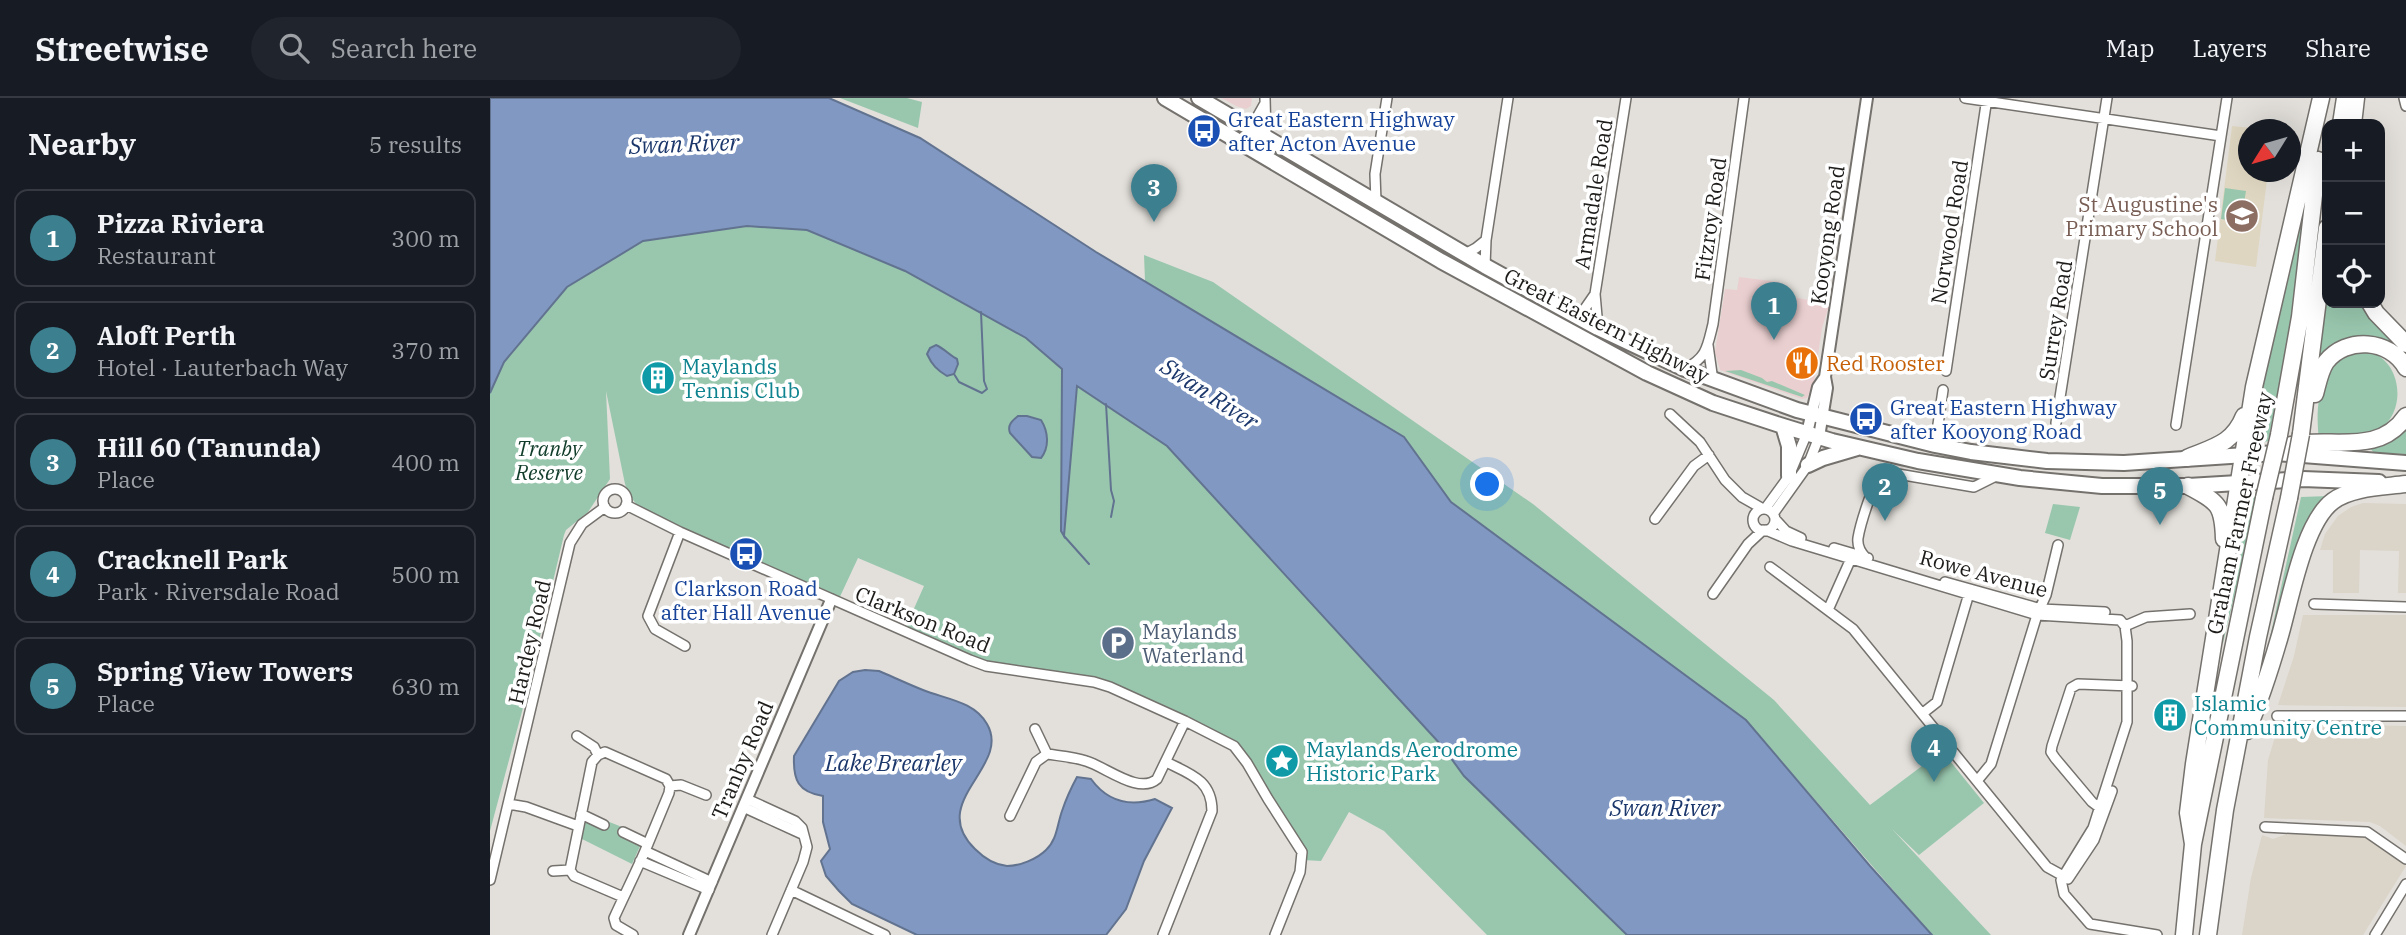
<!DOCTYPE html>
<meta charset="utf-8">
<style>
:root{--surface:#171b24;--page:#20242c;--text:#f1f3f6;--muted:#9ea1a6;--line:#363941;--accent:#3c7f8f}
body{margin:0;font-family:"IBM Plex Serif",serif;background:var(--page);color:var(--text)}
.controls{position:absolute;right:21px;top:21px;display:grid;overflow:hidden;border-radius:14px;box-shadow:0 7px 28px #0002}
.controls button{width:63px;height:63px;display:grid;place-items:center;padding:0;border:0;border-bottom:2px solid var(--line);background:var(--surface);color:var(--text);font:35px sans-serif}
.compass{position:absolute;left:1748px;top:21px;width:63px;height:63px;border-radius:50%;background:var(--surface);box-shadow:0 7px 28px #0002;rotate:233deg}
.you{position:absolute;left:998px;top:387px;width:24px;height:24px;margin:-18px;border:5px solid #fff;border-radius:50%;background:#1a73e8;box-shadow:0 0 0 10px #1a73e833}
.badge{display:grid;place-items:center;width:46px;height:46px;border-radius:50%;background:var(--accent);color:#fff;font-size:23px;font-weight:700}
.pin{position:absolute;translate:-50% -58px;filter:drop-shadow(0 2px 4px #0008)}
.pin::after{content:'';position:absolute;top:37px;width:24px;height:21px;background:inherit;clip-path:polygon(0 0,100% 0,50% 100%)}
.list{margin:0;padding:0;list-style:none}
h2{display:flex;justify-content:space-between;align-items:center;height:91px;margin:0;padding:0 28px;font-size:30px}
h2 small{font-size:23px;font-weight:400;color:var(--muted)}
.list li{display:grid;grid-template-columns:46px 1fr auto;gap:21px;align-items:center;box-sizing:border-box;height:98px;margin:0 14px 14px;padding:0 14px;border:2px solid var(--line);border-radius:14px}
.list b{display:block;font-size:26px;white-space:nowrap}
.list p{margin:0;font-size:23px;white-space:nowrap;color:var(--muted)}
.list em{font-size:23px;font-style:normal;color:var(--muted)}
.icon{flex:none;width:38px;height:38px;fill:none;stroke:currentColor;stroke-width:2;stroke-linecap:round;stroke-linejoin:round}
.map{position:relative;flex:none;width:1916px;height:837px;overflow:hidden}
header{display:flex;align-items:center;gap:42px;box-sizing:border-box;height:98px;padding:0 35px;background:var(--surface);border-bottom:2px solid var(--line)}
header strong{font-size:33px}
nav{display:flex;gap:38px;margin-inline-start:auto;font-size:24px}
.search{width:490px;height:63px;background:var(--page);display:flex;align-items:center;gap:18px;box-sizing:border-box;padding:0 24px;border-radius:38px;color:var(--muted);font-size:26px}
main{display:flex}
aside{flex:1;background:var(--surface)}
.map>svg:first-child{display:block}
</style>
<header>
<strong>Streetwise</strong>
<div class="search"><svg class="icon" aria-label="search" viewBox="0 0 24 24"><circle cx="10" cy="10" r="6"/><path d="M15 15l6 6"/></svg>Search here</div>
<nav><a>Map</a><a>Layers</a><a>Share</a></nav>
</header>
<main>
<aside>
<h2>Nearby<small>5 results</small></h2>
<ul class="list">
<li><span class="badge">1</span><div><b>Pizza Riviera</b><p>Restaurant</p></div><em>300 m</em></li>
<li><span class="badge">2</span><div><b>Aloft Perth</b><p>Hotel · Lauterbach Way</p></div><em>370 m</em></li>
<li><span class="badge">3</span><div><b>Hill 60 (Tanunda)</b><p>Place</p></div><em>400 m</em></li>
<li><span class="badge">4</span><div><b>Cracknell Park</b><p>Park · Riversdale Road</p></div><em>500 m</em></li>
<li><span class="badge">5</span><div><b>Spring View Towers</b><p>Place</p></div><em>630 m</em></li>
</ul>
</aside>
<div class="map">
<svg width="1916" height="837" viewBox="0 0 1916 837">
<rect width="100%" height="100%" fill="#e3e0db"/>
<path fill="#eacfd0" d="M732 0H762L761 8 756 11 746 8Z
M1249 179 1290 184 1288 197 1340 205 1332 230 1324 284 1317 300 1312 301 1230 272 1225 254 1235 191 1247 192Z"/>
<path fill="#dbd4c8" d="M1873 405 1916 406V495H1908L1909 453 1870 452 1869 495H1843V452H1830L1835 436 1848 418 1861 409Z
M1813 517H1916V609L1788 607 1804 558Z
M1789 626 1916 628V748L1890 728 1880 724 1774 720 1778 662Z
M1797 736 1873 738 1890 746 1916 768 1873 837H1752L1761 780 1772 737 1783 741Z"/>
<path fill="#dfd6c1" d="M1742 28 1772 31 1758 32V74H1778L1766 169 1725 163Z"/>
<path fill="#99c7ae" d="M350 0H417L432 4 428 30Z
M1735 90 1756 93 1751 124 1731 121Z
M1815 101H1817L1796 258 1778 343 1768 346 1759 344Z
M257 128 317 132 415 173 536 240 572 271 571 433 574 437 587 287 677 348 952 648 974 678 1137 837H997L894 733 859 714 831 763 813 762 751 653 622 588 496 567 414 533 434 488 368 460 347 505 152 413 139 397 135 386 116 293 120 381 98 414 76 432 74 437 34 606 0 733V295L14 264 77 189 153 143Z
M654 157 723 184 1043 406 1284 602 1380 707 1452 653 1494 705 1429 757 1402 731 1501 837H1442L1256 622 961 404 914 339 655 183Z
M1837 191V205H1874L1896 236 1916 255V263L1889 244 1827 264Z
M1878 253C1916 264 1916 321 1885 333 1879 335 1876 336 1869 335L1864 337 1829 341C1825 312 1828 265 1862 255 1866 253 1873 254 1878 253Z
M1251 272 1272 280 1277 284 1282 283 1315 297 1312 299 1235 273Z
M1916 328V356L1884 355 1880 350Z
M1758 398H1765L1766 406 1733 545H1731L1745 475 1754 404Z
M1839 398 1775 562 1811 399Z
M1563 406 1590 409 1580 442 1555 435Z
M93 720 115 729 117 723 132 729 129 736 151 746 142 766 88 739Z"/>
<path fill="#8098c2" stroke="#627390" stroke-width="2" d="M0 0H339L430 40 606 154 914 339 961 404 1256 622 1380 768 1442 837H1137L974 678 952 648 677 348 587 288 574 438 571 433 572 271 536 240 415 173 317 132 257 128 153 143 77 189 14 264 0 295Z
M446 247C455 251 459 257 467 261L468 266 464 276 457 278C447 272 442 267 437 256L440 250Z
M528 318H537L551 322C558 333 560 349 551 360L542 359 520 335C517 327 522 323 528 318Z
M375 572 389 573C403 579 418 586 433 592 455 601 484 603 497 626 522 669 436 703 485 751 493 759 505 767 517 768 530 768 547 761 556 752 567 742 567 727 572 713 576 701 581 690 587 679L601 681C617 703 639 709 665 701L682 710 654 763 636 811 616 837H427L362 806 349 793 336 778 331 763 340 751 333 724V698C308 694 303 682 304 658L349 583 363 574Z"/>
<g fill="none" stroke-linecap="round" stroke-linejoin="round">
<path stroke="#627390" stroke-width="2" d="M464 276 469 284 492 295 497 291 494 283 491 214
M616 306 621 392 624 403 621 419
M574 438 599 466"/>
<g stroke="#75726e" stroke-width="12">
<path id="minor" d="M775 0 776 39
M1475 0 1731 38
M1914 0 1916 8
M774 7 765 23 762 39 766 45 779 53
M886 104 885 76 897 0
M975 156 986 150 996 142
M995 168 996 142 1018 0
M1089 219 1105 196
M1108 230 1105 196 1136 0
M1218 247 1223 283
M1195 271C1217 259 1217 250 1223 226L1254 0
M1456 273 1497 0
M1180 316 1210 344 1235 382 1252 399 1273 411
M1566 325 1617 0
M1686 327 1737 0
M1445 347 1453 292
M113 403a12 12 0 1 1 24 0a12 12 0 1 1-24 0Z
M136 407 190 434 480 562 496 568 604 584 620 589 695 623 744 648 757 665 778 701 812 754 810 774 785 837
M1275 411 1299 378 1317 335
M1263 422a11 11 0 1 1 22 0a11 11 0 1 1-22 0Z
M1283 416 1318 367 1329 339
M1165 421 1204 368 1219 357
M1285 421 1296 433 1311 440
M1276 432 1302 443 1547 517 1630 522 1635 528 1637 543V624L1603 730 1571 782 1574 796 1600 826 1667 837
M190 434 158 518 165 531 195 548
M1344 450 1378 460
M1376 460C1370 454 1367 448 1368 440 1370 428 1383 383 1392 377 1395 375 1398 375 1402 375L1484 389 1506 378
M1280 469 1363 531 1557 769 1577 780
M1455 484 1551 511 1615 514
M1223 496 1258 446 1273 432
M1824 506 1916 509
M1338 512 1363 456
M1635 528 1656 519 1700 516
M1433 615 1447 604 1480 492
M1787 618H1916
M545 631 557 656
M87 638 104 649 108 657
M1487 683 1501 666 1547 517 1556 497 1568 447
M180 688 191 687 216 697
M257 701 305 723 312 730 317 749 313 764 282 837
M18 706 36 709 88 728
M253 709 312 736
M1614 713 1602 704 1565 660 1561 654 1562 648 1581 590 1588 586 1642 588
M91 716 114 727
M520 718 546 664 557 656C570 658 584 659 596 663 616 669 649 697 667 681L695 623
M1775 729 1877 734 1916 761
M133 734 158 746
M155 753 222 784
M150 763 219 792
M63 773 80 772
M1578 781 1604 742 1622 693
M0 782 80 445 92 426 115 409
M301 792 395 837
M133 799 84 778 80 772 102 664 108 657 115 654 176 681 180 688 179 695 155 753C145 776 134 798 124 820L126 827 143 837
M673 837 722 713C722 682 700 676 676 664
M1885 837 1916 786"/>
</g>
<g stroke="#75726e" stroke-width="14">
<path id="tertiary" d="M1317 335 1328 289 1335 279
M1329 339 1337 290 1335 279 1377 0
M199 837 341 502"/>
</g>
<g stroke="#75726e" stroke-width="18">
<path id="trunk" d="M675 0 951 163 1157 275 1223 305 1293 328 1342 343 1428 363 1530 380 1612 388H1698L1813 381 1889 384
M709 0 995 168 1108 230 1195 271 1307 312 1445 347 1481 354 1557 363 1634 365 1786 355 1916 365
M1293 328 1299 348V378
M1318 367 1333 360 1367 350"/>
</g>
<g stroke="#75726e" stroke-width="19">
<path id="motorway" d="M1851 26 1855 0
M1863 26 1866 0
M1880 205 1886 215 1916 246
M1825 296C1828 285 1830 273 1836 264 1856 238 1900 241 1916 270
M1811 336 1837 130
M1789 337 1810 219 1828 62
M1786 355C1790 352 1796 348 1801 347 1839 338 1889 359 1916 318
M1697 360C1723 349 1743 346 1754 318
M1698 388C1727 404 1733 405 1734 441
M1757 633C1770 603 1780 572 1789 541 1800 505 1813 425 1843 403 1862 389 1894 389 1916 386
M1703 746 1698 715 1704 666 1764 289 1831 0
M1694 837 1703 746 1774 400
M1718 837 1735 712 1768 539 1799 400"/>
</g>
<use href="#minor" stroke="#fff" stroke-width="9"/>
<use href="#tertiary" stroke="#fff" stroke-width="10"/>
<use href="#trunk" stroke="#fff" stroke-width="14"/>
<use href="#motorway" stroke="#fff" stroke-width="16"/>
<g stroke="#75726e" stroke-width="19" stroke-linecap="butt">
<path id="motorway-bridge" d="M1774 400 1789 337
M1799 400 1811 336"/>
</g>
<use href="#motorway-bridge" stroke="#fff" stroke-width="16"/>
</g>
<defs>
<g id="bus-disc" transform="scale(1.75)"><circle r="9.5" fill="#1a4fb4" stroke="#fff"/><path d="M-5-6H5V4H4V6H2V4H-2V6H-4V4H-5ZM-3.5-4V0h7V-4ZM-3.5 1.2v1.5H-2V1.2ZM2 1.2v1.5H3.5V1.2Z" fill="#fff"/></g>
<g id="school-disc" transform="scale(1.75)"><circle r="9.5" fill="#8d6e63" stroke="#fff"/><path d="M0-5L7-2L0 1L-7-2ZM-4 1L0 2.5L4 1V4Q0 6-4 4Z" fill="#fff"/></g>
<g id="restaurant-disc" transform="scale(1.75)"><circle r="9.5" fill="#e8710a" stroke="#fff"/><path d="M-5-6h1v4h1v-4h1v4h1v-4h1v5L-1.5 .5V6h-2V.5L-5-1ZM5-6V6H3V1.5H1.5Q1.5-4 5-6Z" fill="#fff"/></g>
<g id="building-disc" transform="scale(1.75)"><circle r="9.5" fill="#0f9aa8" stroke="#fff"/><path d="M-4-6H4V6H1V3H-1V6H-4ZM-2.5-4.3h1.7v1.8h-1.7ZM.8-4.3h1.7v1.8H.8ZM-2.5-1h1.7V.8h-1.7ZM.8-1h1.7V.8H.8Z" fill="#fff"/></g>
<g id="parking-disc" transform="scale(1.75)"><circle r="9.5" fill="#5c6f8a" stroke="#fff"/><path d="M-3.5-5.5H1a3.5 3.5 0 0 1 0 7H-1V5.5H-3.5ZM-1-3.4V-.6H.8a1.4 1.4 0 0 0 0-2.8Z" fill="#fff"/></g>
<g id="sight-disc" transform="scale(1.75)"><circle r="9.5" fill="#0f9aa8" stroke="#fff"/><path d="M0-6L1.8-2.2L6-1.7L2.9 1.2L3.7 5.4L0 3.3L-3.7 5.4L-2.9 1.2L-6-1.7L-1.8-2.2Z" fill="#fff"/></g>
</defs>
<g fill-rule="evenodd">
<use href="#bus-disc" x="714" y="33"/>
<use href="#school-disc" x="1752" y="118"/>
<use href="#restaurant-disc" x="1312" y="265"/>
<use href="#building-disc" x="168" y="280"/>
<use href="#bus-disc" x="1376" y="321"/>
<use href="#bus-disc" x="256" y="456"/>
<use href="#parking-disc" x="628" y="545"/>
<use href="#building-disc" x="1680" y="617"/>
<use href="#sight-disc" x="792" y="663"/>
</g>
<g text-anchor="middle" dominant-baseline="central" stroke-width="7" stroke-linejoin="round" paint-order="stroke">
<g font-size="21" fill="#164399" stroke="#fff" text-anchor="start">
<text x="738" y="21">Great Eastern Highway<tspan x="738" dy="24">after Acton Avenue</tspan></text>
<text x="1400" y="309">Great Eastern Highway<tspan x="1400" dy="24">after Kooyong Road</tspan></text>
<text x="256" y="490" text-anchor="middle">Clarkson Road<tspan x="256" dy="24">after Hall Avenue</tspan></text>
</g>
<g font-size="21" fill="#1d1c1a" stroke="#fff">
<text transform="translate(1103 96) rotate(-81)">Armadale Road</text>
<text transform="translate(1220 121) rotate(-82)">Fitzroy Road</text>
<text transform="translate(1459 134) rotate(-81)">Norwood Road</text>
<text transform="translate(1337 137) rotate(-82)">Kooyong Road</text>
<text transform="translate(1565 222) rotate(-81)">Surrey Road</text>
<text transform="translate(1117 227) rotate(27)">Great Eastern Highway</text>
<text transform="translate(1749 415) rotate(-78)">Graham Farmer Freeway</text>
<text transform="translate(1494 475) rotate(15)">Rowe Avenue</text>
<text transform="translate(433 521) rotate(22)">Clarkson Road</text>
<text transform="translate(39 544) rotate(-77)">Hardey Road</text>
<text transform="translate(252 662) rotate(-67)">Tranby Road</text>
</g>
<g font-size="21" fill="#785e54" stroke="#fff" text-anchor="end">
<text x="1728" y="106">St Augustine's<tspan x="1728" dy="24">Primary School</tspan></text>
</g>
<g font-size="21" fill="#c56008" stroke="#fff" text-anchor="start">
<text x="1336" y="265">Red Rooster</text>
</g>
<g font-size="21" fill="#0d838f" stroke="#fff" text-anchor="start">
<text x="192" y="268">Maylands<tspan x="192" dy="24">Tennis Club</tspan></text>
<text x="1704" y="605">Islamic<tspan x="1704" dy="24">Community Centre</tspan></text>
<text x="816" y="651">Maylands Aerodrome<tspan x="816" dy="24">Historic Park</tspan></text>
</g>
<g font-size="21" font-style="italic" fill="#103c29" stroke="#fff">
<text x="59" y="350">Tranby<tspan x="59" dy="24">Reserve</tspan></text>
</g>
<g font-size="21" fill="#4e5e75" stroke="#fff" text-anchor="start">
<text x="652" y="533">Maylands<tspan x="652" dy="24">Waterland</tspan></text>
</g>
<g font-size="23" font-style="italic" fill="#1a366b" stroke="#fff">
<text transform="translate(194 45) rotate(-2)">Swan River</text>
<text transform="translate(720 295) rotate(33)">Swan River</text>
<text x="403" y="664">Lake Brearley</text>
<text x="1175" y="709">Swan River</text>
</g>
</g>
</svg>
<div class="controls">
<button>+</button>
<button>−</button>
<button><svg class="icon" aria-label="locate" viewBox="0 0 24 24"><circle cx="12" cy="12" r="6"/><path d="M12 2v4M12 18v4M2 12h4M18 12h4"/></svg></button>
</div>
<svg class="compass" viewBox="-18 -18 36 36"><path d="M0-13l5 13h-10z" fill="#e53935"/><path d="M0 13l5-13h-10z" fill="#9ea1a6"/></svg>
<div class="you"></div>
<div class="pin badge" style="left:1284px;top:242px">1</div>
<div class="pin badge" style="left:1395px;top:423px">2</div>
<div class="pin badge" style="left:664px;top:124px">3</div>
<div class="pin badge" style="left:1444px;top:684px">4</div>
<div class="pin badge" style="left:1670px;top:427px">5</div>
</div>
</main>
